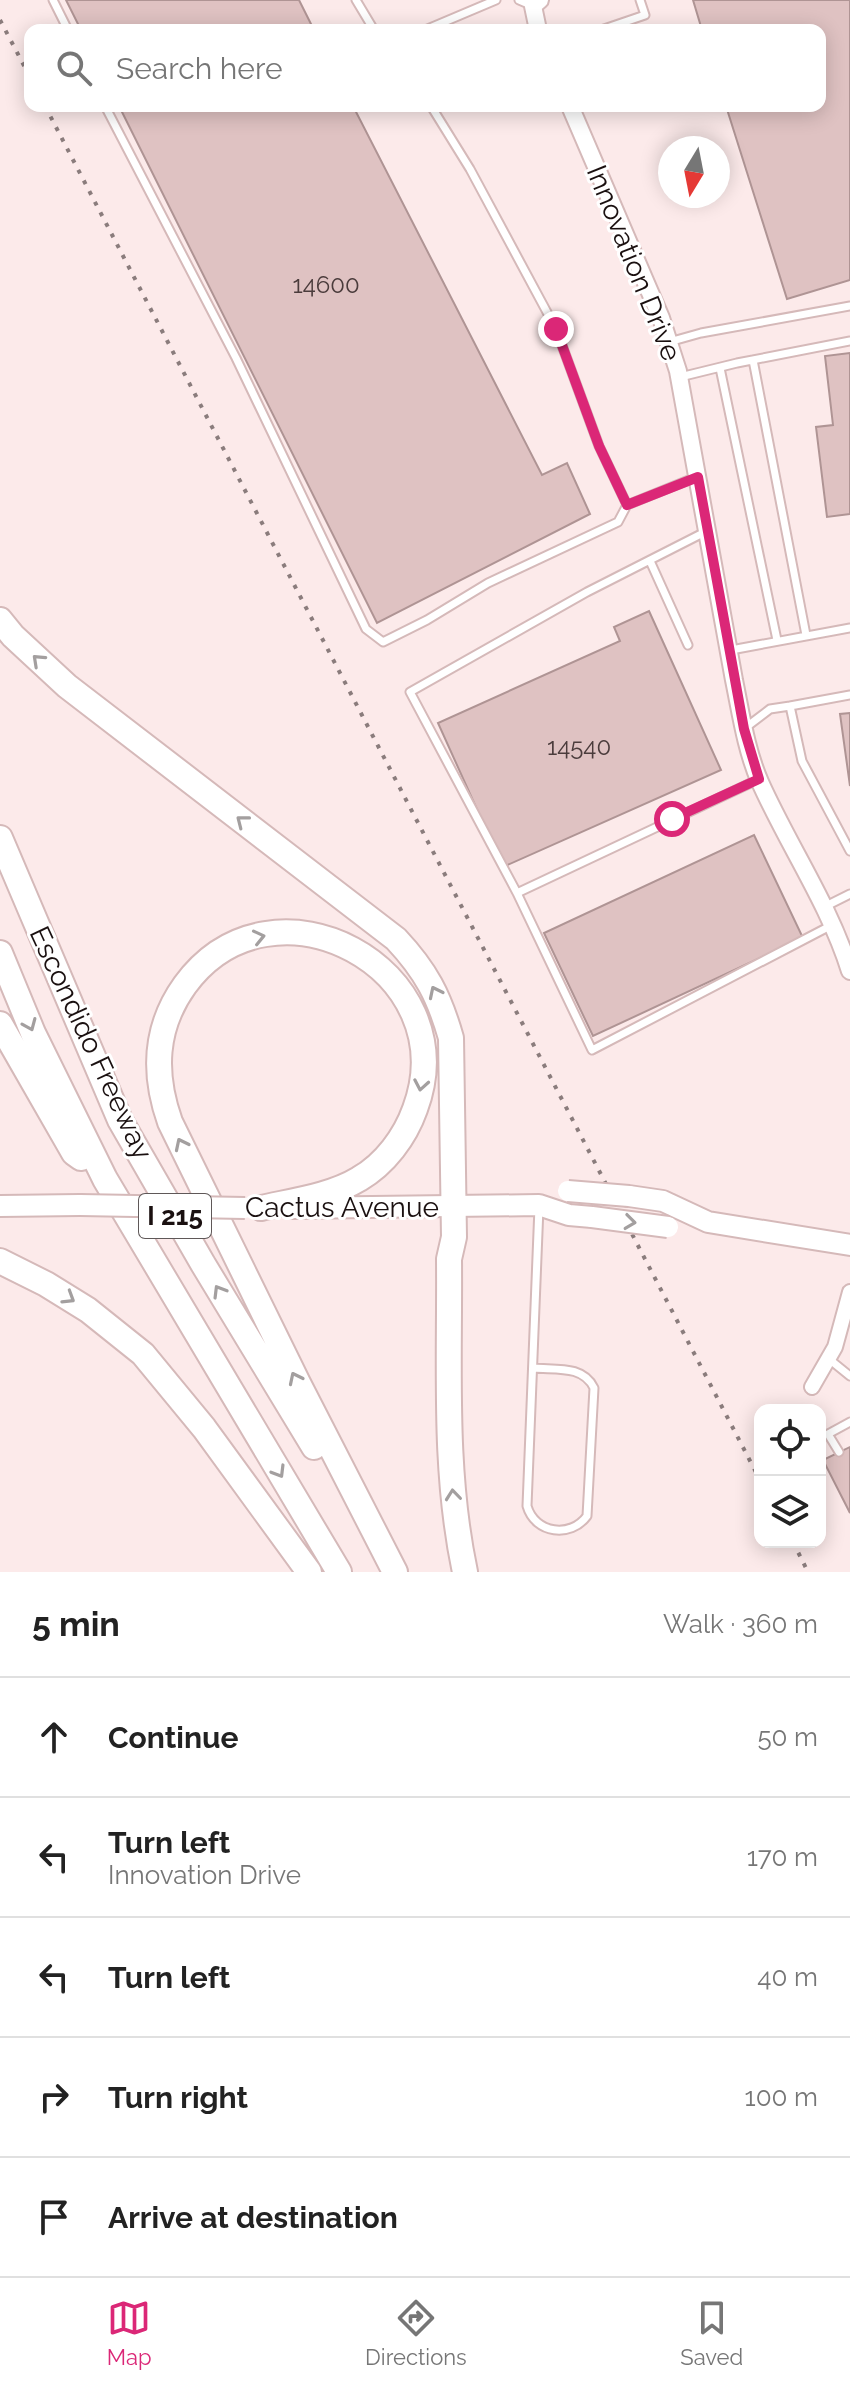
<!DOCTYPE html>
<meta charset="utf-8">
<style>
:root{--surface:#fff;--page:#f2f2f2;--text:#222;--muted:#767676;--line:#e0e0e0;--accent:#db2777}
body{margin:0;font-family:Raleway,sans-serif;background:var(--page);color:var(--text)}
.controls{position:absolute;right:24px;bottom:24px;display:grid;overflow:hidden;border-radius:16px;box-shadow:0 4px 20px #0003}
.controls button{width:72px;height:72px;display:grid;place-items:center;padding:0;border:0;border-bottom:2px solid var(--line);background:var(--surface);color:var(--text);font:40px sans-serif}
.compass{position:absolute;left:658px;top:136px;width:72px;height:72px;border-radius:50%;background:var(--surface);box-shadow:0 4px 20px #0003;rotate:190deg}
.stop{position:absolute;width:24px;height:24px;margin:-18px;border:6px solid #db2777;border-radius:50%;background:#fff}
.stop.end{background:#db2777;border-color:#fff;box-shadow:0 2px 8px #0008}
.list{margin:0;padding:0;list-style:none}
h2{display:flex;justify-content:space-between;align-items:center;height:104px;margin:0;padding:0 32px;font-size:34px}
h2 small{font-size:26px;font-weight:400;color:var(--muted)}
.list li{display:grid;grid-template-columns:52px 1fr auto;gap:24px;align-items:center;box-sizing:border-box;height:120px;padding:0 32px;border-top:2px solid var(--line)}
.list b{display:block;font-size:30px;white-space:nowrap}
.list p{margin:0;font-size:26px;white-space:nowrap;color:var(--muted)}
.list em{font-size:26px;font-style:normal;color:var(--muted)}
.icon{flex:none;width:44px;height:44px;fill:none;stroke:currentColor;stroke-width:2;stroke-linecap:round;stroke-linejoin:round}
.map{position:relative;flex:none;width:850px;height:1572px;overflow:hidden}
.search{position:absolute;background:var(--surface);box-shadow:0 4px 20px #0003;left:24px;right:24px;top:24px;height:88px;display:flex;align-items:center;gap:20px;box-sizing:border-box;padding:0 28px;border-radius:16px;color:var(--muted);font-size:30px}
.sheet{height:704px;background:var(--surface)}
nav{display:flex;justify-content:space-around;align-items:center;box-sizing:border-box;height:112px;border-top:2px solid var(--line);background:var(--surface);font-size:22px;color:var(--muted)}
nav a{display:grid;justify-items:center;gap:4px}
nav .on{color:var(--accent)}
.map>svg:first-child{display:block}
</style>
<div class="map">
<svg width="850" height="1572" viewBox="0 0 850 1572">
<rect width="100%" height="100%" fill="#fceaea"/>
<path fill="#dfc2c2" stroke="#af9494" stroke-width="2" d="M66 0H299L314 30H81Z
M693 0H850V280L787 299 726 106H820V30H702Z
M119 106H353L542 475 567 463 590 514 377 623Z
M850 353V514L827 517 816 427 833 425 825 356Z
M649 611 721 770 503 867 438 723 620 641 614 627Z
M850 713V786L840 714Z
M754 835 803 938 593 1036 544 933Z
M850 1447V1513L823 1460Z"/>
<g fill="none" stroke-linecap="round" stroke-linejoin="round">
<g stroke="#d5b9b9" stroke-width="11">
<path id="service" d="M53 0 68 30
M356 0 374 30
M519 0 533 6
M425 30 496 0
M601 30 645 15 640 0
M105 106 236 358 366 629 383 642 427 620 488 583 618 522 627 505 696 477
M431 106 470 169 556 329 599 446 627 505
M669 342 701 333 850 306
M753 360 806 635
M720 368 777 640
M680 377 737 363 850 341
M707 531 587 592 410 692 517 893 757 780
M650 561 688 645
M731 650 850 628
M790 706 850 695
M745 728 770 709 790 706 802 761 850 851
M517 893 592 1050 832 925
M824 907 850 894
M829 1359 850 1376
M534 1368C556 1370 583 1365 594 1388L587 1516C571 1538 535 1534 527 1506L539 1207
M839 1452 828 1434 850 1422"/>
</g>
<g stroke="#d5b9b9" stroke-width="18">
<path id="minor" d="M812 1387 835 1347 850 1292"/>
</g>
<g stroke="#d5b9b9" stroke-width="20">
<path id="tertiary" d="M538 30 533 6 540 0
M570 106 661 318 678 371 734 680C741 714 746 750 760 782 788 845 829 904 850 971"/>
</g>
<g stroke="#d5b9b9" stroke-width="24">
<path id="secondary" d="M629 1196 663 1201 708 1222 850 1245
M0 1206 80 1205
M293 1208 539 1205 569 1215 592 1217"/>
</g>
<g stroke="#d5b9b9" stroke-width="28">
<path id="motorway" d="M0 620 13 636 67 686 396 939C426 971 439 996 451 1038L454 1237 449 1259C450 1364 443 1469 465 1572
M0 838 120 1120 203 1264 314 1447
M0 953 33 1033 105 1179 339 1572
M0 1024 74 1153 81 1158
M261 1208C292 1201 331 1196 359 1179 385 1164 405 1137 415 1109 467 969 273 865 185 985 154 1028 153 1074 170 1122L298 1383 395 1572
M0 1261 46 1284 88 1310 143 1354 204 1428 309 1572"/>
</g>
<use href="#service" stroke="#fff" stroke-width="7"/>
<use href="#minor" stroke="#fff" stroke-width="14"/>
<use href="#tertiary" stroke="#fff" stroke-width="16"/>
<use href="#secondary" stroke="#fff" stroke-width="20"/>
<use href="#motorway" stroke="#fff" stroke-width="24"/>
<path stroke="#8a7c7c" stroke-width="4" stroke-dasharray="4 8" stroke-linecap="butt" d="M0 20 30 77
M45 106 760 1480
M793 1542 808 1572"/>
<g stroke="#d5b9b9" stroke-width="24" stroke-linecap="butt">
<path id="secondary-bridge" d="M568 1191 629 1196
M80 1205 245 1208
M592 1217 668 1227"/>
</g>
<use href="#secondary-bridge" stroke="#fff" stroke-width="20"/>
</g>
<defs><path id="oneway-chevron" d="M-2-3.5L2.5 0L-2 3.5" fill="none" stroke-width="1.6" stroke-linecap="round" stroke-linejoin="round" transform="scale(2)"/></defs>
<g stroke="#a39f9f">
<use href="#oneway-chevron" transform="translate(38 660) rotate(-137)"/>
<use href="#oneway-chevron" transform="translate(242 821) rotate(-142)"/>
<use href="#oneway-chevron" transform="translate(259 937) rotate(-13)"/>
<use href="#oneway-chevron" transform="translate(435 992) rotate(-116)"/>
<use href="#oneway-chevron" transform="translate(30 1025) rotate(67)"/>
<use href="#oneway-chevron" transform="translate(421 1085) rotate(100)"/>
<use href="#oneway-chevron" transform="translate(181 1144) rotate(-116)"/>
<use href="#oneway-chevron" transform="translate(630 1222) rotate(7)"/>
<use href="#oneway-chevron" transform="translate(219 1291) rotate(-121)"/>
<use href="#oneway-chevron" transform="translate(69 1298) rotate(32)"/>
<use href="#oneway-chevron" transform="translate(295 1378) rotate(-116)"/>
<use href="#oneway-chevron" transform="translate(279 1472) rotate(59)"/>
<use href="#oneway-chevron" transform="translate(453 1495) rotate(-96)"/>
</g>
<g fill="none" stroke-linecap="round" stroke-linejoin="round">
<path stroke="#db2777" stroke-width="10" d="M556 329 599 446 627 505 698 477 744 729 759 779 672 819"/>
</g>
<g text-anchor="middle" dominant-baseline="central" stroke-width="6" stroke-linejoin="round" paint-order="stroke">
<g font-size="24" fill="#4b3c3c">
<text x="326" y="284">14600</text>
<text x="579" y="746">14540</text>
</g>
<rect fill="#fff" stroke="#5f5858" stroke-width="2" x="139" y="1194" width="72" height="44" rx="6"/>
<g font-size="26" font-weight="bold" fill="#1a1010">
<text x="175" y="1216">I 215</text>
</g>
<g font-size="28" fill="#1a1010" stroke="#fff">
<text transform="translate(634 263) rotate(68)">Innovation Drive</text>
<text transform="translate(91 1043) rotate(65)">Escondido Freeway</text>
<text x="342" y="1207">Cactus Avenue</text>
</g>
</g>
</svg>
<div class="controls">
<button><svg class="icon" aria-label="locate" viewBox="0 0 24 24"><circle cx="12" cy="12" r="6"/><path d="M12 2v4M12 18v4M2 12h4M18 12h4"/></svg></button>
<button><svg class="icon" aria-label="layers" viewBox="0 0 24 24"><path d="M12 4l9 5-9 5-9-5zM3 14l9 5 9-5"/></svg></button>
</div>
<svg class="compass" viewBox="-18 -18 36 36"><path d="M0-13l5 13h-10z" fill="#e53935"/><path d="M0 13l5-13h-10z" fill="#767676"/></svg>
<div class="stop" style="left:672px;top:819px"></div>
<div class="stop end" style="left:556px;top:329px"></div>
<div class="search"><svg class="icon" aria-label="search" viewBox="0 0 24 24"><circle cx="10" cy="10" r="6"/><path d="M15 15l6 6"/></svg>Search here</div>
</div>
<section class="sheet">
<h2>5 min<small>Walk · 360 m</small></h2>
<ul class="list">
<li><svg class="icon" aria-label="ahead" viewBox="0 0 24 24"><path d="M12 20V5M6 11l6-6 6 6"/></svg><div><b>Continue</b></div><em>50 m</em></li>
<li><svg class="icon" aria-label="left" viewBox="0 0 24 24"><path d="M17 20v-9H6M10 6l-5 5 5 5"/></svg><div><b>Turn left</b><p>Innovation Drive</p></div><em>170 m</em></li>
<li><svg class="icon" aria-label="left" viewBox="0 0 24 24"><path d="M17 20v-9H6M10 6l-5 5 5 5"/></svg><div><b>Turn left</b></div><em>40 m</em></li>
<li><svg class="icon" aria-label="right" viewBox="0 0 24 24"><path d="M7 20v-9h11M14 6l5 5-5 5"/></svg><div><b>Turn right</b></div><em>100 m</em></li>
<li><svg class="icon" aria-label="arrive" viewBox="0 0 24 24"><path d="M6 21V4h12l-3 4 3 4H6"/></svg><div><b>Arrive at destination</b></div></li>
</ul>
</section>
<nav>
<a class="on"><svg class="icon" aria-label="map" viewBox="0 0 24 24"><path d="M3 6l6-2 6 2 6-2v14l-6 2-6-2-6 2zM9 4v14M15 6v14"/></svg>Map</a>
<a><svg class="icon" aria-label="directions" viewBox="0 0 24 24"><path d="M12 3l9 9-9 9-9-9zM9 14v-3h6M13 9l2 2-2 2"/></svg>Directions</a>
<a><svg class="icon" aria-label="saved" viewBox="0 0 24 24"><path d="M7 4h10v16l-5-4-5 4z"/></svg>Saved</a>
</nav>
